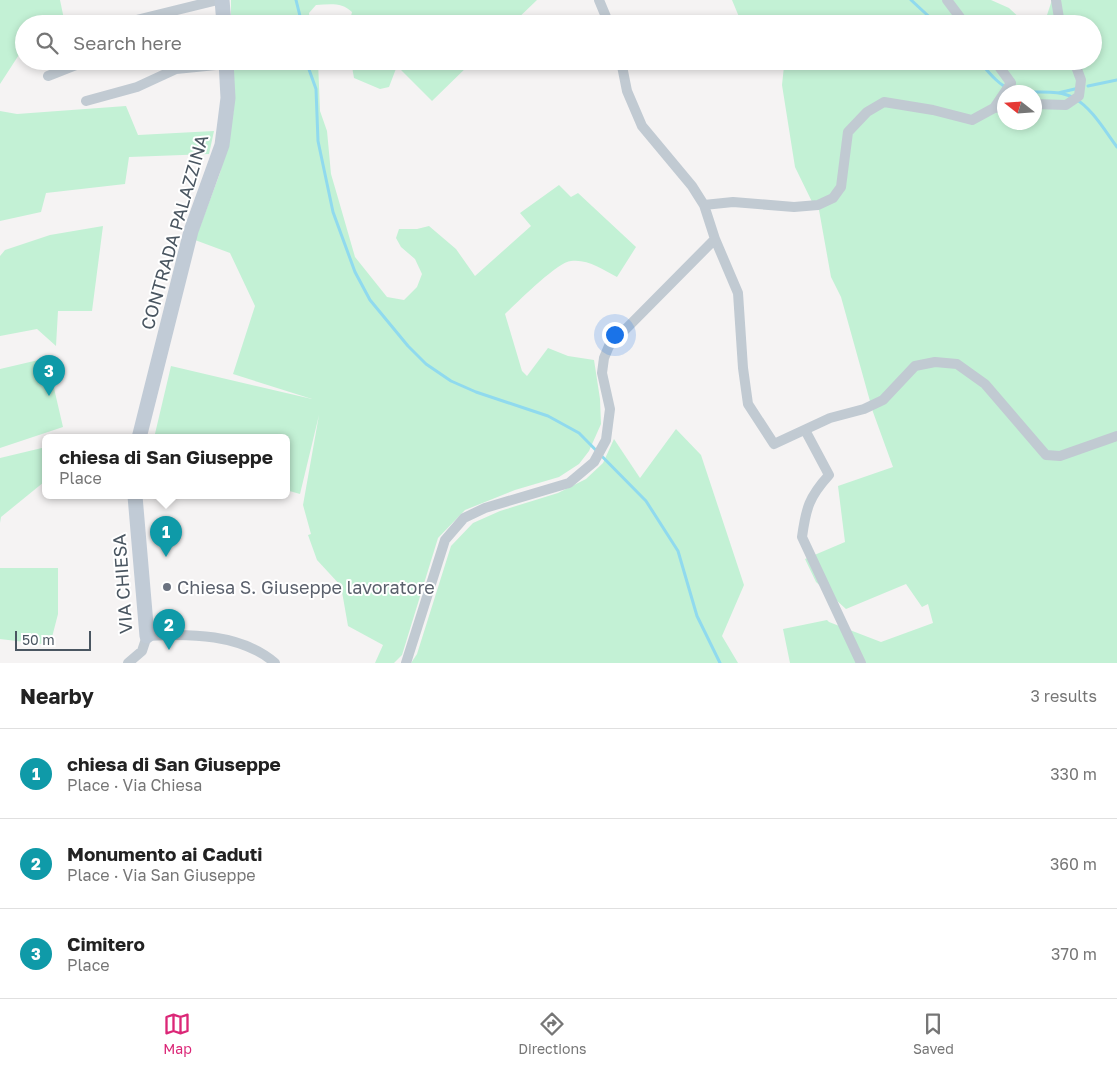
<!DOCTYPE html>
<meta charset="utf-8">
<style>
:root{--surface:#fff;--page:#f6f6f6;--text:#222;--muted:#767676;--line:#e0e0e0;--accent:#db2777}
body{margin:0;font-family:"Golos Text",sans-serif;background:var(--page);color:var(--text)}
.compass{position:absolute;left:997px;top:85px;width:45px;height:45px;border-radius:50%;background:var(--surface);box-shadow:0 2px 8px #0003;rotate:287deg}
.scale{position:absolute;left:15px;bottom:12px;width:76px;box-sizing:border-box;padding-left:5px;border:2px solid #4a5661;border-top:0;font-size:14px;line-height:18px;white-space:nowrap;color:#4a5661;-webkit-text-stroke:4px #fff;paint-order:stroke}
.you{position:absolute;left:614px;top:334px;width:18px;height:18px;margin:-12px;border:4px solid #fff;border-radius:50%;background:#1a73e8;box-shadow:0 0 0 8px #1a73e833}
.badge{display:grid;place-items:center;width:32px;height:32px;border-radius:50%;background:var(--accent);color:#fff;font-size:16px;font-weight:700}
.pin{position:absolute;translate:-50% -41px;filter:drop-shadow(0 1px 2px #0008)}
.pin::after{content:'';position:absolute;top:26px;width:18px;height:15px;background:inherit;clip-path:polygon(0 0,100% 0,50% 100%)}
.popup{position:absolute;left:42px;top:434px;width:248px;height:65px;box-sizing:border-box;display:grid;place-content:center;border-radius:8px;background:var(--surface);filter:drop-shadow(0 1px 4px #0005);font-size:16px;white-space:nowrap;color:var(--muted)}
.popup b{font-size:19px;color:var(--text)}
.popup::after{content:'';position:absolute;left:50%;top:100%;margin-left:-10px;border:10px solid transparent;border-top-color:var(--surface)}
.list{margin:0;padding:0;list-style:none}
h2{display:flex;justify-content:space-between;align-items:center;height:65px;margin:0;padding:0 20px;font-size:21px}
h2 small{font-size:16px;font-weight:400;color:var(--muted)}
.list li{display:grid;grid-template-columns:32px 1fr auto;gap:15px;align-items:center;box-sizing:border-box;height:90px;padding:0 20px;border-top:1px solid var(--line)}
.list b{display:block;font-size:19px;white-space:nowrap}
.list p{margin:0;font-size:16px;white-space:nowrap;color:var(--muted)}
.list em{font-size:16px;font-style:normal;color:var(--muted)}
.icon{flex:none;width:28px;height:28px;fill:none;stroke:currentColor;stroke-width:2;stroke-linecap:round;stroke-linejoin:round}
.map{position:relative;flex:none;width:1117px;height:663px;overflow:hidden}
.search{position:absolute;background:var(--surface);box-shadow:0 2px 8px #0003;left:15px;right:15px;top:15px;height:55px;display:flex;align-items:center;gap:12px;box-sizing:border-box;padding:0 18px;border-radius:28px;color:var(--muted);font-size:19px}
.sheet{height:335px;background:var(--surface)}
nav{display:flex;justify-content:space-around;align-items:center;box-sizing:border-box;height:70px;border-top:1px solid var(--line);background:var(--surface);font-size:14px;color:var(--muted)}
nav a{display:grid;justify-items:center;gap:2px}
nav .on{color:var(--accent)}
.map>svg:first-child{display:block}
</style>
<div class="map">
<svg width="1117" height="663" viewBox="0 0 1117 663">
<rect width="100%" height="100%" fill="#f5f3f3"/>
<path fill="#c3f1d5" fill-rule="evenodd" d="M0 0H60L65 24H24V47L0 84Z
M231 0H537L512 24H349L352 12C342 2 330 4 316 5L309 13 310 24H231Z
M732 0H991L1009 8 1026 24H742Z
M1052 0H1117V663H790L783 629 827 620 829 622 881 642 933 623 928 604 922 607 906 584 846 609 816 582 805 559 845 542 838 486 893 467 873 412 841 297 831 277 819 210H816L795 167 782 85 784 66 780 70 778 61H1093V24H1044ZM1004 92H1034V122H1004Z
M233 61H318L320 111 327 131 331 174 338 198 355 257 387 297 404 300 417 287 422 274 415 259 401 247 396 238 399 229H417L429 226 456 249 475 276 531 226 520 213 559 185 571 197 578 193 636 247 617 277C602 269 588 259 571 261 557 262 517 303 505 314L522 371 527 376 548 348 568 356 594 360 600 399 601 424 589 451 579 464 559 477 515 490 465 510 438 538 402 655 394 663H375L383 645 348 626 341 586 317 560 308 535 311 534 303 505 319 415 300 494 286 490V438H154L171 366 312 399 233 374 255 306 230 253 195 240 220 173 234 109Z
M351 61H473L432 101 397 66 389 87 380 89 354 78Z
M126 106 138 135 214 131 209 154 129 157 125 184 46 193 41 212 0 221V111L17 114Z
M103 226 92 311H58L56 346 37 329 0 336V256L5 250 50 235Z
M47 358 63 427 0 448V369Z
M676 429 701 455 744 585 722 636 738 663H411L417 654 451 546 473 523 500 511 558 493 586 479 603 463 614 439 640 478Z
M46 447V475L44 482 1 517 0 523V458Z
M0 568H58V614L50 645 0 639Z"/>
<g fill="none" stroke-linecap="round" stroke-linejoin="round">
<path stroke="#90daee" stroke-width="3" d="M296 0 302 24
M911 0 937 24
M306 61 316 89 318 141 333 212 355 272 370 300 408 346 426 364 451 381 476 392 548 416 579 433 646 501 678 551 697 616 720 663
M979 61C987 70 998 85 1010 89 1030 96 1055 87 1074 98 1092 108 1105 131 1117 147
M1088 86 1117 80
M1058 93 1079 88"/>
<path stroke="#c1cad2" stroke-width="10" d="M599 0 609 24
M947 0 965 24
M1056 0 1060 24
M120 24 218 0
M621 61 627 91 642 126 692 186 704 205 715 239 738 293 743 368 748 404 774 444 830 418 864 409 883 400 915 366 935 362 957 364 985 384 1046 455 1060 456 1117 436
M48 76 86 61
M86 101 137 87 176 69 226 64
M1034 104 1066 105 1079 96 1081 80 1074 61
M994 108 1011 83 995 61
M704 205 733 202 794 207 818 205 833 198 841 187 848 132 867 112 884 102 933 110 972 120 994 108 1004 107
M805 430 829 475C809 497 806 508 802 537L861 663
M128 663 142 651 147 636C189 633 242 634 275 663
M406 663 445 540 464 518 485 508 569 483 594 462 606 440 610 409 602 373 604 358 609 346 715 239"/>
<path stroke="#c1cbd6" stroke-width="15" d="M222 0 224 24
M139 438 191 231 222 145 228 98 226 61
M135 496 147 636"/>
</g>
<circle fill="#6b7280" stroke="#fff" stroke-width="2" cx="167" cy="587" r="5"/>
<g text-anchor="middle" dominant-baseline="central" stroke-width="4" stroke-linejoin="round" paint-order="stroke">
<g font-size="18" fill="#4a5661" stroke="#fff">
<text transform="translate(174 232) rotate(-74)">CONTRADA PALAZZINA</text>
<text transform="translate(122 584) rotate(-94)">VIA CHIESA</text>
</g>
<g font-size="18" fill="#5b616d" stroke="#fff" text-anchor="start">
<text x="177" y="587">Chiesa S. Giuseppe lavoratore</text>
</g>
</g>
</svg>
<svg class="compass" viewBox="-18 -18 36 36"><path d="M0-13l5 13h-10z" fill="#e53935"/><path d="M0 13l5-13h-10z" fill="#767676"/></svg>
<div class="scale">50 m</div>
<div class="you"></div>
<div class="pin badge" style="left:166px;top:557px;background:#0f9aa8">1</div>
<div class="popup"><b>chiesa di San Giuseppe</b>Place</div>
<div class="pin badge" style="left:169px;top:650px;background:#0f9aa8">2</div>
<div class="pin badge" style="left:49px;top:396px;background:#0f9aa8">3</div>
<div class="search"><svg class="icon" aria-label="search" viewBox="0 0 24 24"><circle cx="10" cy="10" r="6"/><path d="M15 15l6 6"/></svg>Search here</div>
</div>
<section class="sheet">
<h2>Nearby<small>3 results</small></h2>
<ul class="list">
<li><span class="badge" style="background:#0f9aa8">1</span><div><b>chiesa di San Giuseppe</b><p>Place · Via Chiesa</p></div><em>330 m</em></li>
<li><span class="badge" style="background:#0f9aa8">2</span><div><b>Monumento ai Caduti</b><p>Place · Via San Giuseppe</p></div><em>360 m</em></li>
<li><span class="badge" style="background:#0f9aa8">3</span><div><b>Cimitero</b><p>Place</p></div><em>370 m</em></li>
</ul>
</section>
<nav>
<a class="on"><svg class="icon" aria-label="map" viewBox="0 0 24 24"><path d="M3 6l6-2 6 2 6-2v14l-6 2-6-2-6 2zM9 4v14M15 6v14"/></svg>Map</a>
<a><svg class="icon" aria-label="directions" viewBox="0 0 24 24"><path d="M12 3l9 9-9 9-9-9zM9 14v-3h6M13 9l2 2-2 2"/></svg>Directions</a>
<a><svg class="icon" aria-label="saved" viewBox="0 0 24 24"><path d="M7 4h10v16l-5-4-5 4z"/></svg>Saved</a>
</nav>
